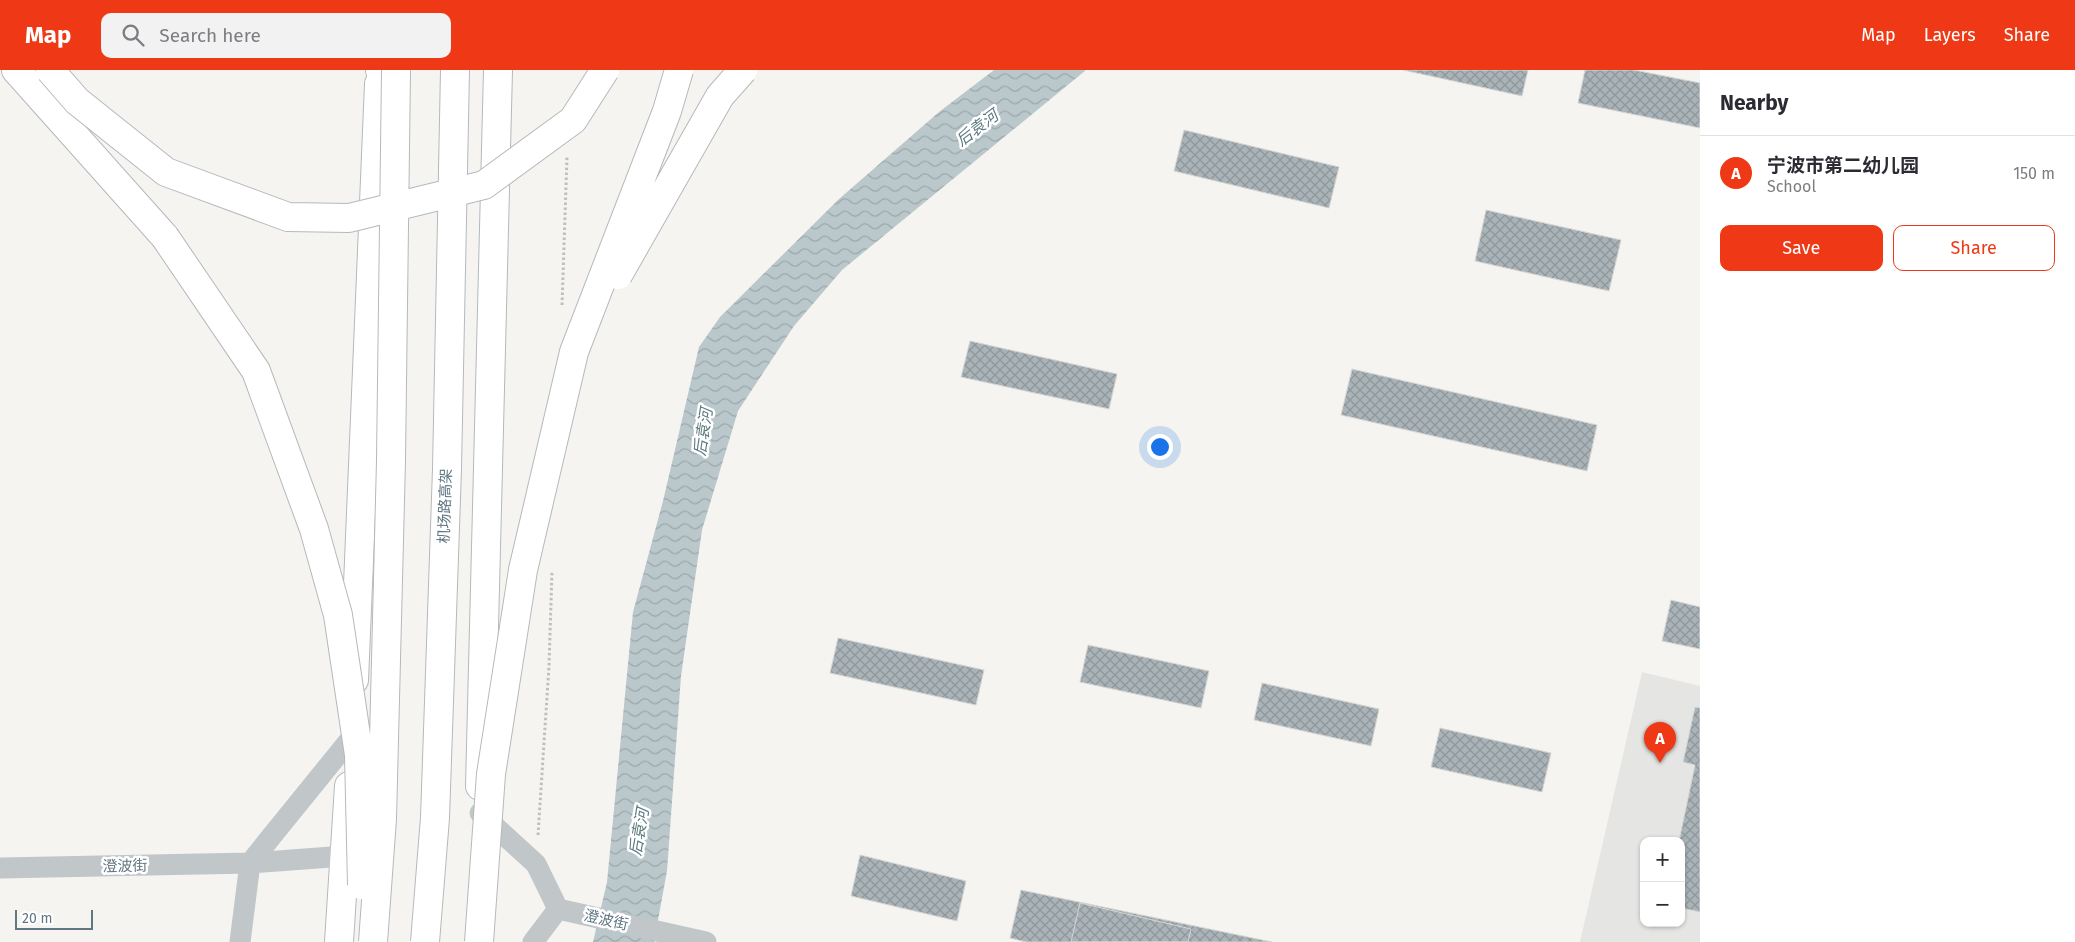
<!DOCTYPE html>
<meta charset="utf-8">
<style>
:root{--surface:#fff;--page:#f2f2f3;--text:#2b2b33;--muted:#7c7c81;--line:#e1e1e2;--accent:#ef3815}
body{margin:0;font-family:"Fira Sans","Noto Sans SC",sans-serif;background:var(--page);color:var(--text)}
.controls{position:absolute;right:15px;bottom:15px;display:grid;overflow:hidden;border-radius:10px;box-shadow:0 1px 4px #0004}
.controls button{width:45px;height:45px;display:grid;place-items:center;padding:0;border:0;border-bottom:1px solid var(--line);background:var(--surface);color:var(--text);font:25px sans-serif}
.scale{position:absolute;left:15px;bottom:12px;width:78px;box-sizing:border-box;padding-left:5px;border:2px solid #617784;border-top:0;font-size:14px;line-height:18px;white-space:nowrap;color:#617784;-webkit-text-stroke:4px #fff;paint-order:stroke}
.you{position:absolute;left:1159px;top:376px;width:18px;height:18px;margin:-12px;border:4px solid #fff;border-radius:50%;background:#1a73e8;box-shadow:0 0 0 8px #1a73e833}
.badge{display:grid;place-items:center;width:32px;height:32px;border-radius:50%;background:var(--accent);color:#fff;font-size:16px;font-weight:700}
.pin{position:absolute;translate:-50% -41px;filter:drop-shadow(0 1px 2px #0008)}
.pin::after{content:'';position:absolute;top:26px;width:18px;height:15px;background:inherit;clip-path:polygon(0 0,100% 0,50% 100%)}
.list{margin:0;padding:0;list-style:none}
h2{display:flex;justify-content:space-between;align-items:center;height:65px;margin:0;padding:0 20px;font-size:21px}
h2 small{font-size:16px;font-weight:400;color:var(--muted)}
.list li{display:grid;grid-template-columns:32px 1fr auto;gap:15px;align-items:center;box-sizing:border-box;height:75px;padding:0 20px;border-top:1px solid var(--line)}
.list b{display:block;font-size:19px;white-space:nowrap}
.list p{margin:0;font-size:16px;white-space:nowrap;color:var(--muted)}
.list em{font-size:16px;font-style:normal;color:var(--muted)}
.actions{display:flex;gap:10px;padding:15px 20px}
.actions a{flex:1;padding:11px 0;border:1px solid var(--accent);border-radius:10px;text-align:center;font-size:18px;color:var(--accent)}
.actions .main{background:var(--accent);color:#fff}
.icon{flex:none;width:28px;height:28px;fill:none;stroke:currentColor;stroke-width:2;stroke-linecap:round;stroke-linejoin:round}
.map{position:relative;flex:none;width:1700px;height:872px;overflow:hidden}
header{display:flex;align-items:center;gap:30px;box-sizing:border-box;height:70px;padding:0 25px;background:var(--accent);color:#fff}
header strong{font-size:24px}
nav{display:flex;gap:28px;margin-inline-start:auto;font-size:18px}
.search{width:350px;height:45px;background:var(--page);display:flex;align-items:center;gap:12px;box-sizing:border-box;padding:0 18px;border-radius:10px;color:var(--muted);font-size:19px}
main{display:flex}
aside{flex:1;background:var(--surface)}
.map>svg:first-child{display:block}
</style>
<header>
<strong>Map</strong>
<div class="search"><svg class="icon" aria-label="search" viewBox="0 0 24 24"><circle cx="10" cy="10" r="6"/><path d="M15 15l6 6"/></svg>Search here</div>
<nav><a>Map</a><a>Layers</a><a>Share</a></nav>
</header>
<main>
<div class="map">
<svg width="1700" height="872" viewBox="0 0 1700 872">
<defs>
<pattern id="water-waves" width="16" height="10" patternUnits="userSpaceOnUse" patternTransform="scale(1.25)"><rect width="16" height="10" fill="#bac8cc"/><path d="M0 5q4-4 8 0t8 0" fill="none" stroke="#9ba7ab"/></pattern>
<pattern id="building-cross-hatch" width="8" height="8" patternUnits="userSpaceOnUse" patternTransform="scale(1.25)"><rect width="8" height="8" fill="#aab4b8"/><path d="M0 0l8 8M0 8l8-8" fill="none" stroke="#8e979b"/></pattern>
</defs>
<rect width="100%" height="100%" fill="#f5f4f0"/>
<path fill="#e5e6e4" fill-rule="evenodd" d="M1642 602 1700 616V872H1580ZM1644 771H1681V853H1644Z"/>
<path fill="url(#water-waves)" d="M994 0H1086L842 200 794 256 738 341 702 460 681 606 667 801 654 872H593L607 812 633 542 663 431 699 277 720 247 839 129 939 42Z"/>
<path fill="url(#building-cross-hatch)" stroke="#d6d6d3" d="M1403 0H1528L1522 26Z
M1585 0H1634L1700 13V58L1578 33Z
M1184 60 1339 97 1329 138 1174 101Z
M1486 140 1621 170 1609 221 1475 191Z
M970 271 1117 304 1109 339 961 307Z
M1352 299 1597 355 1587 401 1341 345Z
M1671 530 1700 537V579L1662 571Z
M838 568 984 600 976 635 830 603Z
M1088 575 1209 601 1201 638 1080 612Z
M1262 613 1379 639 1371 676 1254 650Z
M1695 637 1700 638V842L1681 838V771H1679L1695 695 1683 692Z
M1440 658 1551 683 1542 722 1431 697Z
M860 785 966 811 957 851 851 826Z
M1021 820 1272 872H1026L1010 868Z
M1080 833 1191 859 1188 872H1071Z"/>
<g fill="none" stroke-linecap="round" stroke-linejoin="round">
<g stroke="#b4b9bc" stroke-width="30">
<path id="primary" d="M354 610 379 14
M480 716 498 0
M339 872 349 716"/>
</g>
<g stroke="#b5b9bc" stroke-width="30">
<path id="highway" d="M16 0 165 167
M380 0 390 47"/>
</g>
<path stroke="#bdbfc1" stroke-width="3" stroke-dasharray="2.5 2.5" stroke-linecap="butt" d="M562 235 567 87
M538 765 549 596 552 501"/>
<path stroke="#c1c6c9" stroke-width="21" d="M480 743 536 794 558 839 706 872
M0 798 250 793 345 786
M240 872 250 793 352 667
M533 872 558 839"/>
<use href="#primary" stroke="#fff" stroke-width="28"/>
<use href="#highway" stroke="#fff" stroke-width="28"/>
<g stroke="#b5b9bc" stroke-width="30" stroke-linecap="butt">
<path id="highway-bridge" d="M50 0 77 31 166 102 288 147 349 148 484 115 573 50 605 0
M165 167 256 301 314 459 338 545 359 685 362 815
M618 205 720 26 743 0
M373 872 382 749 391 390 396 0
M425 872 435 748 447 399 455 0
M479 872 491 704 523 500 574 282 667 41 679 0"/>
</g>
<use href="#highway-bridge" stroke="#fff" stroke-width="28"/>
</g>
<g text-anchor="middle" dominant-baseline="central" stroke-width="5" stroke-linejoin="round" paint-order="stroke">
<g font-size="15" fill="#617784" stroke="#fff">
<text transform="translate(445 436) rotate(-88)">机场路高架</text>
<text transform="translate(125 796) rotate(-1)">澄波街</text>
<text transform="translate(606 850) rotate(13)">澄波街</text>
</g>
<g font-size="16" font-style="italic" fill="#5d7a81" stroke="#fff">
<text transform="translate(977 58) rotate(-37)">后袁河</text>
<text transform="translate(703 362) rotate(-81)">后袁河</text>
<text transform="translate(639 762) rotate(-80)">后袁河</text>
</g>
</g>
</svg>
<div class="controls">
<button>+</button>
<button>−</button>
</div>
<div class="scale">20 m</div>
<div class="you"></div>
<div class="pin badge" style="left:1660px;top:693px">A</div>
</div>
<aside>
<h2>Nearby<small></small></h2>
<ul class="list">
<li><span class="badge">A</span><div><b>宁波市第二幼儿园</b><p>School</p></div><em>150 m</em></li>
</ul>
<div class="actions"><a class="main">Save</a><a>Share</a></div>
</aside>
</main>
